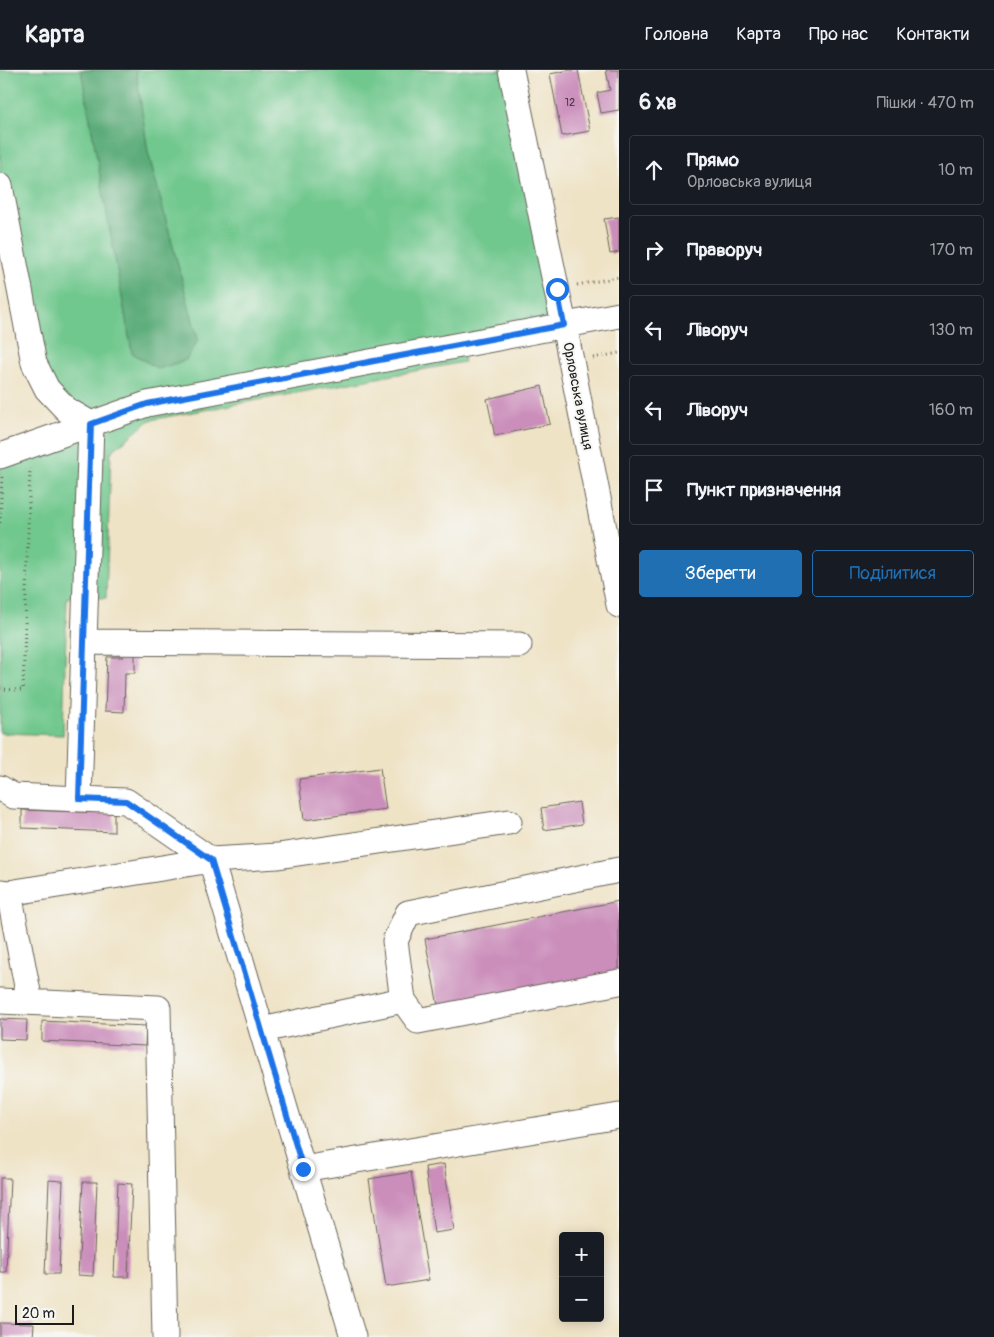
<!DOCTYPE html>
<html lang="uk">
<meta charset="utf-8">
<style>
:root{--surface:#171b24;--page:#20242c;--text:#f1f3f6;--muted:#9ea1a6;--line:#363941;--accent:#1f6fb2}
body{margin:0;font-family:Pangolin,sans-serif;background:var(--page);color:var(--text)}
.controls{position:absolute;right:15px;bottom:15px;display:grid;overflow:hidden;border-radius:5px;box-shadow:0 2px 12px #0003}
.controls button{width:45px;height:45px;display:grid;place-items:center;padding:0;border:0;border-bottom:1px solid var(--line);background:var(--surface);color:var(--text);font:25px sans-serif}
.scale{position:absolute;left:15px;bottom:12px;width:59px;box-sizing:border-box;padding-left:5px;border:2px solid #1c1c1c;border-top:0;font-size:14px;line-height:18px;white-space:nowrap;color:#1c1c1c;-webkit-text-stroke:4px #f6f6f2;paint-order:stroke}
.stop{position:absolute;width:15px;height:15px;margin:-11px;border:4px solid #1a73e8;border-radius:50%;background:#fff}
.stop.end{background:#1a73e8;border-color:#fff;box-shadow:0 1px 5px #0008}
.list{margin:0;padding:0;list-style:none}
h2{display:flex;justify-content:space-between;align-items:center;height:65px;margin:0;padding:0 20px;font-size:21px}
h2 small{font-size:16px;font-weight:400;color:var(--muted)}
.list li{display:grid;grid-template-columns:32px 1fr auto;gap:15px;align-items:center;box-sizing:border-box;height:70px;margin:0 10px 10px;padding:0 10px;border:1px solid var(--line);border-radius:5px}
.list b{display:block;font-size:19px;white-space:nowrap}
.list p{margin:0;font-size:16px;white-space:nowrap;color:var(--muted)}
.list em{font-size:16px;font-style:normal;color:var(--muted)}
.actions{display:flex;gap:10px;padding:15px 20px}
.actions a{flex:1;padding:11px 0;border:1px solid var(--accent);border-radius:5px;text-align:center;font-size:18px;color:var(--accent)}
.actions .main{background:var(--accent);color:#fff}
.icon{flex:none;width:28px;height:28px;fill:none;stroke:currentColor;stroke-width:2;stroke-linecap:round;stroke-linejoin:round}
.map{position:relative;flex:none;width:619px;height:1267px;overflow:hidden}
header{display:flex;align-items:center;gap:30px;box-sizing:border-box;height:70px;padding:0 25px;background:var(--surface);border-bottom:1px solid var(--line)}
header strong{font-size:24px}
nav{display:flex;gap:28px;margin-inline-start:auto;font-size:18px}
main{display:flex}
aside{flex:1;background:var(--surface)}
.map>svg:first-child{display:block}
</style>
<header>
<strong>Карта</strong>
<nav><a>Головна</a><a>Карта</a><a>Про нас</a><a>Контакти</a></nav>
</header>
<main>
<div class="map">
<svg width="619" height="1267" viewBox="0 0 619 1267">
<rect width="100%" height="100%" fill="#f6f6f2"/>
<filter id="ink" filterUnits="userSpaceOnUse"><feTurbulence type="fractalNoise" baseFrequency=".02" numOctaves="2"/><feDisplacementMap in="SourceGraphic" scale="10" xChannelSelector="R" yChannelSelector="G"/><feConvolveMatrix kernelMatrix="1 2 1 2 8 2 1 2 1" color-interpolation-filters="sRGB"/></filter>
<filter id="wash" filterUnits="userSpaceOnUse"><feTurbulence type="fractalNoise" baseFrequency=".0096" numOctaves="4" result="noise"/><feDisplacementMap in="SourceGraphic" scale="20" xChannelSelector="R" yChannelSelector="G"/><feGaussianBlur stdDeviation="1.12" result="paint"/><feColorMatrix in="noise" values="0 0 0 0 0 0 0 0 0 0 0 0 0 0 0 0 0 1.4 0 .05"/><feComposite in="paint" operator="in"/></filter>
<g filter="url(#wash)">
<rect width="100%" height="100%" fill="#efe3c6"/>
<path fill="#71c88e" stroke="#467255" d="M0 0H511L564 255 461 276 464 292 150 350 111 382 106 528 67 527 63 665 0 663V386L90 354 47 319 0 116Z"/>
<path fill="#5cac79" stroke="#3c644a" d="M81 0H136L148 82 198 270 186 290 158 299 132 283Z"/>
<g id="blocks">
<path fill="#cb8ebb" d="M570 0H578L590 61 562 66 550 4Z
M606 0H619V40L601 43 597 23 610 20Z
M619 147V182L610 184 604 149Z
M542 316 550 354 495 366 487 329Z
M123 582 135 583V603H125L124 642 105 641 107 587H123Z
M380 698 386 739 304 750 299 709Z
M579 732 582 754 544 760 541 738Z
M22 740 114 743V762L22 758Z
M619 831V906L439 941 425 869Z
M0 949 27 950 26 970 0 969Z
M42 951 146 956 145 976 42 971Z
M444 1094 454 1160 434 1163 425 1097Z
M411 1102 429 1210 386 1217 369 1109Z
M0 1108H10L6 1202H0Z
M49 1110 63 1111 59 1204H45Z
M83 1112H97L93 1206 78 1205Z
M118 1113 132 1114 128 1207H114Z
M0 1253 34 1254 33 1267H0Z"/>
</g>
</g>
<g filter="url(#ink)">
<use href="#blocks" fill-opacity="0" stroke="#666258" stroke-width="1"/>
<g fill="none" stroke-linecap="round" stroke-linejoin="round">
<g stroke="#666258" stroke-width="27">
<path id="minor" d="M511 0 564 255 619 535
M0 116 34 293 47 319 67 340 91 354
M0 386 147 334 619 245
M84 572 519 575
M0 718 13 726 126 731 211 790 353 1267
M79 729 91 354
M619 800 408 843 395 871 403 930 418 951 619 912
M0 822 9 823 211 790 278 786 509 752
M9 823 30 932
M0 931 158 938 165 1267
M262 960 403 930
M303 1099 619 1046"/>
</g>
<path stroke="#666258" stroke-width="3" stroke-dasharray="1 4" stroke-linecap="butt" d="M577 215 619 207
M593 288 619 283
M0 453 2 406
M0 619 23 620 30 398"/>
<use href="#minor" stroke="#fff" stroke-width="25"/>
</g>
</g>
<g fill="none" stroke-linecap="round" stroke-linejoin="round" filter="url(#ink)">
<path stroke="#1a73e8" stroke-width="6" d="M303 1099 211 790 126 731 79 729 91 354 147 334 564 255 557 219"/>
</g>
<g text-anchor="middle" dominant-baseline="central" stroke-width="4" stroke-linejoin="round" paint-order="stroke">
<g font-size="11" fill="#483844">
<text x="570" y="32">12</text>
</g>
<g font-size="14" fill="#1c1c1c" stroke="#f6f6f2">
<text transform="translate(578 326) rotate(79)">Орловська вулиця</text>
</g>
</g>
</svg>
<div class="controls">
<button>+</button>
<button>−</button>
</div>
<div class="scale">20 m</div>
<div class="stop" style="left:557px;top:219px"></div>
<div class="stop end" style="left:303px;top:1099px"></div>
</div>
<aside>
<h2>6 хв<small>Пішки · 470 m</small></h2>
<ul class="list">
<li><svg class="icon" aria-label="ahead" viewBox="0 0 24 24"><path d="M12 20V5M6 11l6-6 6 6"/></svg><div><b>Прямо</b><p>Орловська вулиця</p></div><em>10 m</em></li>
<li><svg class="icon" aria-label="right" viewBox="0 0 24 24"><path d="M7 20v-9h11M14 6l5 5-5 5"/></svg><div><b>Праворуч</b></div><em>170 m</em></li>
<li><svg class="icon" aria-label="left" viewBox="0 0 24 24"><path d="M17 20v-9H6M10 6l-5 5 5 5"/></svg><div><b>Ліворуч</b></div><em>130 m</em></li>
<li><svg class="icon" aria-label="left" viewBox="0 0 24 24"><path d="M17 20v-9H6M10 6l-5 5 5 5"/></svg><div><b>Ліворуч</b></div><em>160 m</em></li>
<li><svg class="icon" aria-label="arrive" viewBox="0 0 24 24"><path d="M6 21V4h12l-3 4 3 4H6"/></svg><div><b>Пункт призначення</b></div></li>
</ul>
<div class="actions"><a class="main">Зберегти</a><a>Поділитися</a></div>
</aside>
</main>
